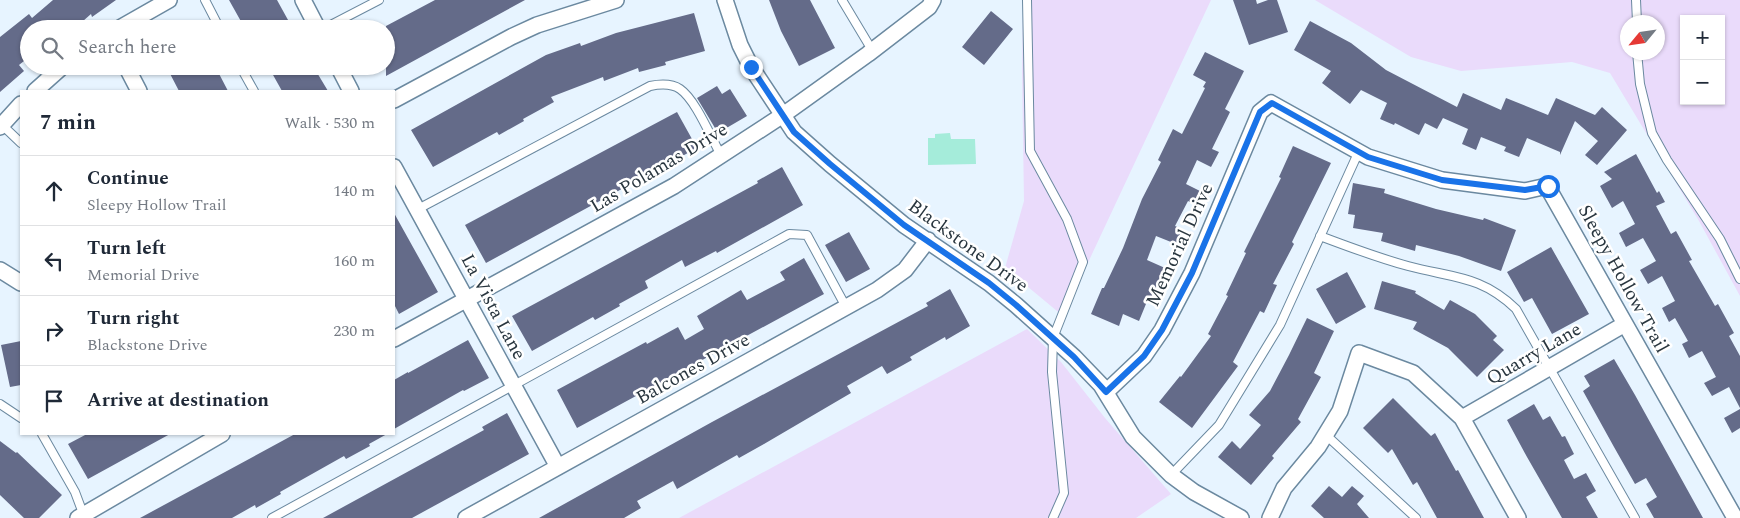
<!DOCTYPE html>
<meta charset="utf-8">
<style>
:root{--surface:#fff;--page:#f6f6f7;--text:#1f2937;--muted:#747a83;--line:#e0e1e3}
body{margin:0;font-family:Spectral,serif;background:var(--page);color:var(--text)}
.controls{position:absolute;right:15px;top:15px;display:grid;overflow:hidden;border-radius:0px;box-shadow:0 1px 4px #0004}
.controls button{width:45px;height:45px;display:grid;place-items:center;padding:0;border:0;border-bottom:1px solid var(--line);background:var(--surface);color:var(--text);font:25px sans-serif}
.compass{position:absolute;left:1620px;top:15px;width:45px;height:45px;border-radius:50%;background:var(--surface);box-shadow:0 1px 4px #0004;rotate:241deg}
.stop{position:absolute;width:15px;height:15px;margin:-11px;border:4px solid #1a73e8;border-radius:50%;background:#fff}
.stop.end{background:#1a73e8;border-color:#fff;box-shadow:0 1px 5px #0008}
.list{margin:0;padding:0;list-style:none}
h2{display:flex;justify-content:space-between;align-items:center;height:65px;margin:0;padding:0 20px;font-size:21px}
h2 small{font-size:16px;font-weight:400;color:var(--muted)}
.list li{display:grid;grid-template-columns:32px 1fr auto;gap:15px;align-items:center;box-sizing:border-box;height:70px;padding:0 20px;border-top:1px solid var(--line)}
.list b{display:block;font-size:19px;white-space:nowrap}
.list p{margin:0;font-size:16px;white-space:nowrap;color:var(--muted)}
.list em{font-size:16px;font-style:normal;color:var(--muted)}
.icon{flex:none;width:28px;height:28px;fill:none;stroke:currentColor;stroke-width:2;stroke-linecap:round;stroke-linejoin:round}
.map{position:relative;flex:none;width:1740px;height:518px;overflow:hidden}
.search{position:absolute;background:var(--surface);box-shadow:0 1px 4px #0004;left:20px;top:20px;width:375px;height:55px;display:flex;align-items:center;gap:12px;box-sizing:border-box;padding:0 18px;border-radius:28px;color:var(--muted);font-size:19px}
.panel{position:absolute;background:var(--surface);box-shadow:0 1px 4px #0004;left:20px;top:90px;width:375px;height:345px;border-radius:0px}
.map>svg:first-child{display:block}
</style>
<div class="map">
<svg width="1740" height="518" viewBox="0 0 1740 518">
<rect width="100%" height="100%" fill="#e7f4ff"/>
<path fill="#eadbfb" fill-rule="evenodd" d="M1023 0H1211L1063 316 1005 268 1024 201 1022 72Z
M1315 0H1740V296L1699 221 1610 73 1572 62 1461 71 1411 57ZM1684 19H1721V101H1684ZM1628 22H1658V52H1628Z
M1027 329 1061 362 1105 418 1171 494 1136 518H679Z"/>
<path fill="#a5ecda" d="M950 133 951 139H975L976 164 928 165V138H935V134Z"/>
<path fill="#646b89" d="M53 0H116L92 17 91 14 74 29H29V57L19 65 24 71 0 92V37L29 14 32 18Z
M229 0H277L293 29H257L252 20 243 25Z
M435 0H525L386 76V26Z
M769 0H810L835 48 799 66 781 31Z
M1233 0H1256L1257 4 1268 0H1277L1288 32 1249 45Z
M991 11 1013 29 984 65 962 47Z
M694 13 705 51 665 62 666 65 639 72 638 68 604 81 603 77 551 97 554 102 523 119 524 121 499 135 497 132 433 167 411 130 546 55 580 43 581 46 616 33Z
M1310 21 1351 43 1386 70 1457 107 1463 93 1501 110 1506 98 1548 115 1556 98 1595 115 1602 107 1627 130 1597 165 1585 155 1598 141 1575 121 1560 155V152L1527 138 1519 157 1504 151 1506 147 1481 137 1476 150 1462 144 1468 129 1443 118 1437 129 1425 123 1419 135 1395 123 1394 125 1380 119 1387 103 1361 90 1350 104 1322 83 1331 71 1294 50Z
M1205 52 1244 71 1225 109 1230 112 1212 149 1219 152 1211 167 1197 160 1186 184 1200 191 1194 204 1188 201 1175 226 1182 229 1176 244 1156 236 1147 260 1165 268 1150 300 1148 299 1139 321 1123 314 1119 326 1091 314 1102 288H1104L1123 248 1142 199 1161 162 1158 160 1173 129 1182 134 1205 88 1203 87 1206 82 1193 75Z
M166 66H215L228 91H179Z
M268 66H313L328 91H282Z
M717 86 722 94 730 89 747 116 718 133 697 98Z
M677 112 697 148 486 263 465 225Z
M1293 146 1331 163 1292 242 1294 244 1273 284 1277 285 1264 313 1260 311 1233 362 1238 366 1192 428 1159 402 1180 376 1181 377 1211 336 1208 334 1228 296 1226 295 1246 253 1244 252 1281 178 1279 177Z
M1636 154 1657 193 1659 191 1665 202 1656 206 1671 234 1676 231 1692 260 1689 261 1715 306 1718 304 1734 333 1729 336 1740 356V408L1729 387 1712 396 1704 383 1716 377 1702 351 1689 358 1682 344 1688 341 1675 318 1669 322 1662 308 1675 301 1662 276 1648 284 1640 270 1656 261 1643 238 1626 247 1619 233 1635 224 1623 201 1612 208 1600 186 1612 179 1604 172Z
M782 167 803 205 717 253 716 251 685 267 682 260 645 281 648 288 619 304 620 306 595 320 593 317 532 351 512 316 721 203 758 183 757 181Z
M1353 183 1385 189 1384 193 1436 209 1483 220 1484 218 1516 230 1501 271 1459 256 1416 245 1415 251 1381 241 1383 233 1353 228 1355 215 1348 214Z
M394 213 438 292 399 314 394 304Z
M849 232 870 269 846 282 825 245Z
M1551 247 1589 314 1552 334 1532 298 1524 302 1507 272Z
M804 258 824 294 577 428 557 390 646 342 647 344 678 327 685 340 704 329 697 316 741 290 747 300 785 280 780 272Z
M1347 272 1366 307 1336 324 1316 289Z
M1382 281 1416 291 1415 293 1444 310 1450 300 1475 314 1497 336 1493 340 1504 350 1477 377 1448 348 1413 329 1417 322 1374 309Z
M950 289 970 326 946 340 945 337 910 357 912 360 887 374 882 366 847 386 851 393 764 444 739 458 737 455 677 489 673 481 637 501 641 508 624 518H539L712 422 928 306 926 303Z
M1307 318 1334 331 1314 373 1321 377 1298 419 1301 422 1272 456 1274 458 1251 485 1218 457 1232 441 1240 449 1261 425 1249 415 1270 391 1289 355Z
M468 340 489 378 464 391 463 390 394 429V380L408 372V373Z
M21 341V385L10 387 1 345Z
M1614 359 1635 395 1703 518H1654L1646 504 1657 497 1646 478 1635 484 1614 447 1583 391 1590 386 1584 376Z
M1393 398 1431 436 1435 433 1456 471 1458 470 1484 518H1437L1417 482 1413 485 1392 449 1388 453 1363 428Z
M1534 404 1543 420 1550 416 1562 437 1565 436 1574 454 1564 460 1574 479 1586 473 1596 491 1586 497 1598 518H1562L1527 457 1507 420Z
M1740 409V428L1732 433 1724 418Z
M507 413 529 454 412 518H323L484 430 482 427Z
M87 434H170L88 479 68 444Z
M295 434H387L369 444 370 446 346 459 344 456 280 492 281 494 256 508 255 505 232 518H140Z
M0 441 16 453 17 452 62 495 39 518H24L0 495Z
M1329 486 1342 497 1352 486 1364 496 1357 504 1369 518H1324L1311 506Z"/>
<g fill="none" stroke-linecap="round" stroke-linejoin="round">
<g stroke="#6b89a0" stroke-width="10">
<path id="lane" d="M205 0 220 29
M842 0 872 50
M1027 0 1030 151 1067 219 1083 262 1053 338 1052 372 1064 493 1053 518
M1636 0 1637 22
M323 29 379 0
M1637 52 1640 84 1652 133 1667 160 1720 239 1740 279
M240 66 254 91
M2 125 21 143
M418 209 650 86C660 84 671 83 680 89 696 100 711 138 721 155
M1320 236C1349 247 1378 258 1408 266 1452 278 1481 275 1516 309L1635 518
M0 404 21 418
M42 434 75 492 84 516
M1326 435 1416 518
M1171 475 1219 425 1280 325 1359 151
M272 518 789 234 807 235 846 307"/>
</g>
<g stroke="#6b89a0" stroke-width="18">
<path id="street" d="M303 0 318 29
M725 0 740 45 751 67 794 132 830 164 904 225 989 283 1016 305 1074 357 1101 385 1133 437 1171 475 1194 492 1241 518
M118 29 169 0
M126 66 139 91
M338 66 351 91
M35 91 63 66
M394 100 511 37 537 25 616 0
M0 127 21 104
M394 167 558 467
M0 270 21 283
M394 339 674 186 783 115 868 54 929 7 933 0
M1106 392 1144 356 1162 330 1192 273 1260 112 1271 103 1368 157 1442 180 1525 191 1547 186 1735 518
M1462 418 1625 324
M78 518 222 434
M466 518 877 290 905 270 928 240
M1270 518 1284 488 1318 447 1340 411 1359 353 1413 373 1462 418 1518 518"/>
</g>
<use href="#lane" stroke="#fff" stroke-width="8"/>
<use href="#street" stroke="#fff" stroke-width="15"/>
</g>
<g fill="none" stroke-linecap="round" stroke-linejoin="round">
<path stroke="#1a73e8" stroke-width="6" d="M751 67 794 132 830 164 904 225 989 283 1016 305 1074 357 1106 392 1144 356 1162 330 1192 273 1260 112 1272 103 1368 157 1442 180 1525 190 1548 186"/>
</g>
<g text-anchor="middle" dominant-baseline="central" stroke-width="5" stroke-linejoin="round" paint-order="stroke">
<g font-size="19" fill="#29363f" stroke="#fff">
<text transform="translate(659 168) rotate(-31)">Las Polamas Drive</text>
<text transform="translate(1180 245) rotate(-65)">Memorial Drive</text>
<text transform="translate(968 246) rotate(36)">Blackstone Drive</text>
<text transform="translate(1623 279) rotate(61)">Sleepy Hollow Trail</text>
<text transform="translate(493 307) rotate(62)">La Vista Lane</text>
<text transform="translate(1534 354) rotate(-30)">Quarry Lane</text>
<text transform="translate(693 369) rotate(-29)">Balcones Drive</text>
</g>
</g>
</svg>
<div class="controls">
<button>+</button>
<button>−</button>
</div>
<svg class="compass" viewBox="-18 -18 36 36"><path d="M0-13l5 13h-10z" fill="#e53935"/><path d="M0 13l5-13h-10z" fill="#747a83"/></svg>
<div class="stop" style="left:1548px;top:186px"></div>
<div class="stop end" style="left:751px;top:67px"></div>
<div class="search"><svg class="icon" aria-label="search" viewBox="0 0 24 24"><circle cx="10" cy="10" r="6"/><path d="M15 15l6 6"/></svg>Search here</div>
<section class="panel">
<h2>7 min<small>Walk · 530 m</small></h2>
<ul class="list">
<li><svg class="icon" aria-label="ahead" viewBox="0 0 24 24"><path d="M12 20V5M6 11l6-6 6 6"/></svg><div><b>Continue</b><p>Sleepy Hollow Trail</p></div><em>140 m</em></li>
<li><svg class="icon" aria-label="left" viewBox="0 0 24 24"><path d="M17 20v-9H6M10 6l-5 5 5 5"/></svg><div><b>Turn left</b><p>Memorial Drive</p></div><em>160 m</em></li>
<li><svg class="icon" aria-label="right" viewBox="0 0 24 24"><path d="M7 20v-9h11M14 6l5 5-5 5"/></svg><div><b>Turn right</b><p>Blackstone Drive</p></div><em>230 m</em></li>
<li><svg class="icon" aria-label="arrive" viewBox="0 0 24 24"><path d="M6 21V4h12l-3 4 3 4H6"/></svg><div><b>Arrive at destination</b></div></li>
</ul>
</section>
</div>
